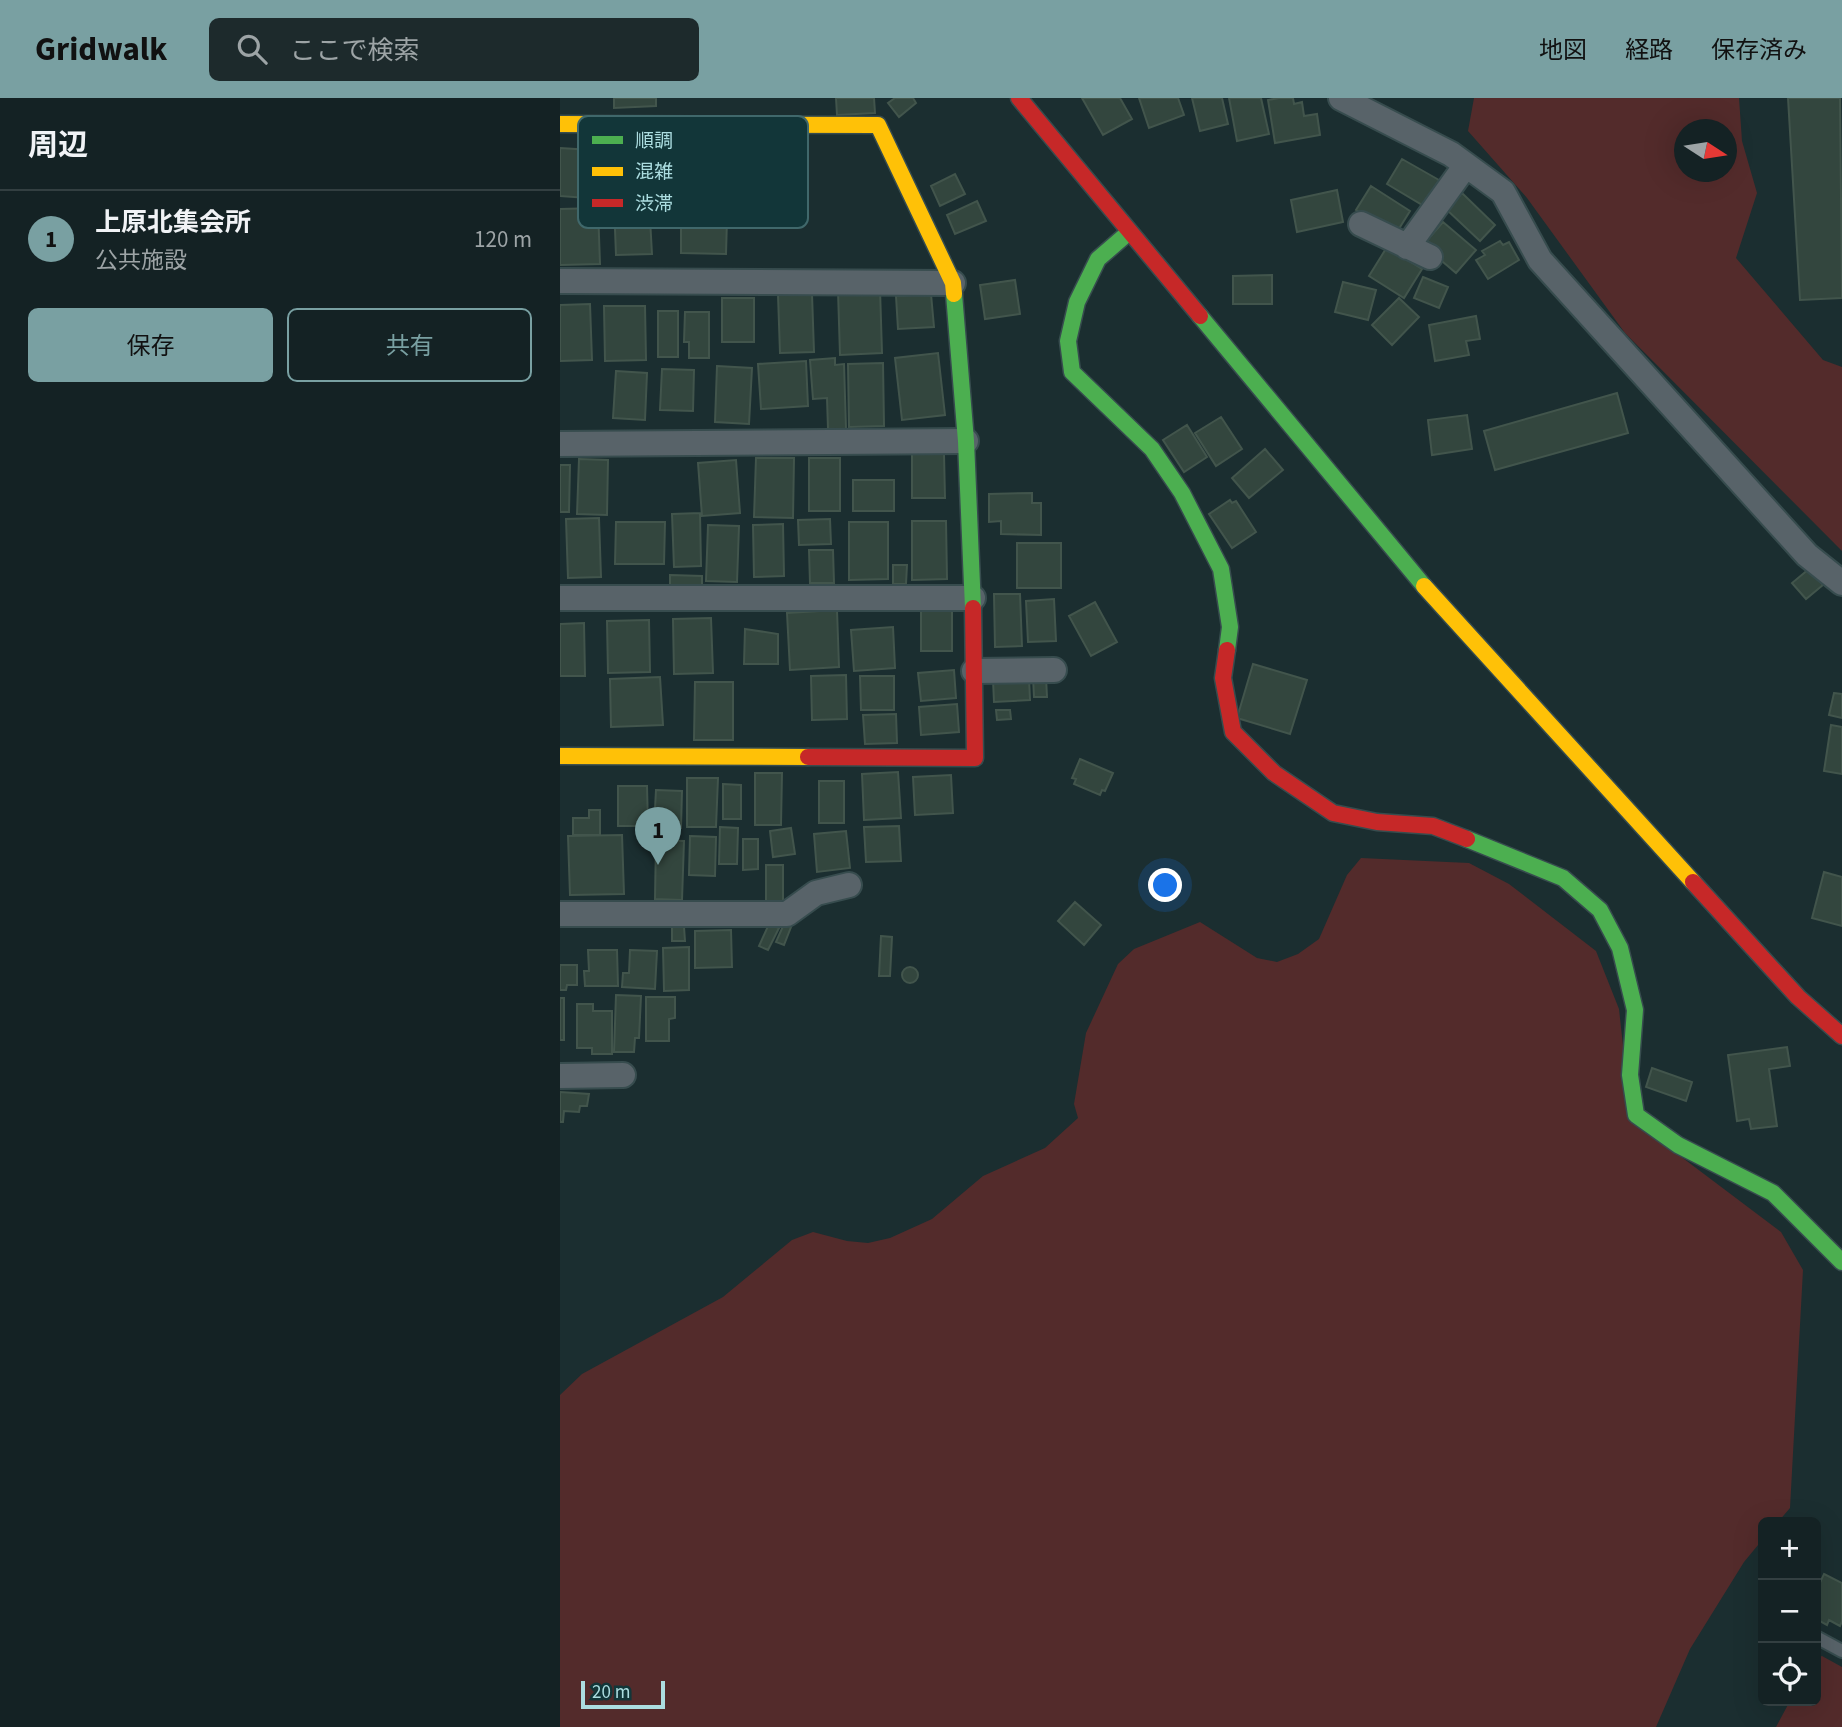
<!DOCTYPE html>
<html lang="ja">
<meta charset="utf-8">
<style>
:root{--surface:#142224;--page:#1d2a2c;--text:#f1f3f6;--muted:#9da4a6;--line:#333f41;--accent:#79a0a2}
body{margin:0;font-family:"Source Sans 3","Noto Sans JP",sans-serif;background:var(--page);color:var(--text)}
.controls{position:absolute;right:21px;bottom:21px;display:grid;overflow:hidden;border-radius:10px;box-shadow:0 7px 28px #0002}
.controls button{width:63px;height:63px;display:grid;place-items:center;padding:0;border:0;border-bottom:2px solid var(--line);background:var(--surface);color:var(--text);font:35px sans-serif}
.compass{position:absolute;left:1114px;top:21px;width:63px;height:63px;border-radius:50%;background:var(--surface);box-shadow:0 7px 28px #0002;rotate:102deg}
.scale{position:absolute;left:21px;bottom:18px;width:84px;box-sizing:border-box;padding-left:7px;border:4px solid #acdde0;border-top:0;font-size:19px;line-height:24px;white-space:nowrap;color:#acdde0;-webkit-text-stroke:5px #123639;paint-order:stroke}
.you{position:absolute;left:606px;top:788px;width:24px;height:24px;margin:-18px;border:5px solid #fff;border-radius:50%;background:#1a73e8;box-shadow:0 0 0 10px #1a73e833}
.badge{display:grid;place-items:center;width:46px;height:46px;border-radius:50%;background:var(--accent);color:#111;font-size:23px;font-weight:700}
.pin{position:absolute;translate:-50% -58px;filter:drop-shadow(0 2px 4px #0008)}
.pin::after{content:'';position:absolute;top:37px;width:24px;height:21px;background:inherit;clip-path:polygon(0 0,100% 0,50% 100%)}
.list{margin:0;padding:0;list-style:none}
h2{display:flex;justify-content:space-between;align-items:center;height:91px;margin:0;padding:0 28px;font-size:30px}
h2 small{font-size:23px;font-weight:400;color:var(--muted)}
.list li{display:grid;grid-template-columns:46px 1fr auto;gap:21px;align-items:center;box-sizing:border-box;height:98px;padding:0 28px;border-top:2px solid var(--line)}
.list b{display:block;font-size:26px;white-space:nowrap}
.list p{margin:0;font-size:23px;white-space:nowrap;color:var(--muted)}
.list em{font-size:23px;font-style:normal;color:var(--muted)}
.actions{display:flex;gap:14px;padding:21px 28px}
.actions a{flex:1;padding:16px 0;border:2px solid var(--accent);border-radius:10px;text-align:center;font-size:24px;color:var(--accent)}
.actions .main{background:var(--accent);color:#111}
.icon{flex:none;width:38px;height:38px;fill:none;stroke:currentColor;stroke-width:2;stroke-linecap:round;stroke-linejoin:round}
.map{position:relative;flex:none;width:1282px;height:1629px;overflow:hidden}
header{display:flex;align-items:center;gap:42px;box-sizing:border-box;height:98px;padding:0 35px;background:var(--accent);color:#111}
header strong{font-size:33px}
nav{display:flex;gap:38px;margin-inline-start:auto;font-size:24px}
.search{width:490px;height:63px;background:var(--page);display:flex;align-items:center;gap:18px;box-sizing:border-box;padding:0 24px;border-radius:10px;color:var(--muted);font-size:26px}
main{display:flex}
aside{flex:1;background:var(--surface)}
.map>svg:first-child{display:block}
</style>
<header>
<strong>Gridwalk</strong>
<div class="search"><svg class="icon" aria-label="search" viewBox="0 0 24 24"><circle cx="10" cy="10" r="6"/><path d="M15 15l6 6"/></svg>ここで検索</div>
<nav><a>地図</a><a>経路</a><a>保存済み</a></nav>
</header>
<main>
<aside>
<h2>周辺<small></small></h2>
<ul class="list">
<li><span class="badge">1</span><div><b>上原北集会所</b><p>公共施設</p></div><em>120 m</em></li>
</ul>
<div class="actions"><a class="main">保存</a><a>共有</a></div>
</aside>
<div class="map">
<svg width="1282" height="1629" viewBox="0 0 1282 1629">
<rect width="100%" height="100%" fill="#1b2e30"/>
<path fill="#532b2b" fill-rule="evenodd" d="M914 0H1179L1182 43 1197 95 1176 160 1263 262 1282 269V453L1065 235 967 100 908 33ZM1125 32H1167V74H1125Z
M801 760 909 765 949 786 1036 853 1059 911 1071 1021 1221 1134 1243 1172 1230 1410 1218 1424H1203V1441L1184 1464 1130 1551 1096 1629H0V1297L22 1276 163 1199 232 1142 253 1134 287 1143 308 1145 330 1140 372 1121 423 1078 485 1050 518 1020 514 1006 526 935 558 866 574 851 640 824 697 860 717 864 738 856 759 841 787 777Z
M1262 1558 1282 1569V1629H1216L1230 1603H1256V1560Z"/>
<path fill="#33463e" stroke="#42554c" stroke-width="2" d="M54 0H96V8L54 10Z
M276 0H314L315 15 277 17Z
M335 0H353L356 5 339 19 328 5Z
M522 0H560L572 21 543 37Z
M579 0H618L624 17 589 30Z
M632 0H662L668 26 640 33Z
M669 0H701L709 36 677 43Z
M719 0H733L734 6 742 4 744 18 757 16 760 37 715 45 708 2Z
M1228 0H1280L1282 200 1240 202Z
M0 50 31 52 27 100 0 98Z
M842 61 879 82 864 108 827 86Z
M395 76 405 96 380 108 371 88Z
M811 88 850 113 835 137 796 112Z
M777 92 783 124 737 134 731 102Z
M902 95 935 127 920 143 887 112Z
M89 103 92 156 56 157 54 105Z
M417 103 426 123 395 136 387 117Z
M121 107 148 108V121H167L166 156 121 155Z
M38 110 40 166 0 167V111Z
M883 124 916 152 896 175 863 147Z
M940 143 943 147 949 144 959 162 928 181 916 162 925 157 922 153Z
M827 149 862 171 844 200 809 178Z
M712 177V206H673V178Z
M863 179 888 189 879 210 854 200Z
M455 182 460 216 425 221 420 187Z
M783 184 816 192 808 222 775 214Z
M320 191 322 255 280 257 278 193Z
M252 196 254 254 220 255 218 197Z
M371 196 374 229 338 231 336 198Z
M162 200H194V244H162Z
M839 200 859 219 832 247 812 227Z
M30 206 32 262 0 263V207Z
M44 208H85L86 262 45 263Z
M98 213H118V259H98Z
M125 214H149V260H129V244H124Z
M916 218 920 241 906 243 909 257 875 263 869 227Z
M378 255 385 317 342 322 335 260Z
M275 260V267L284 266 286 331H268L267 300 253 301 250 262Z
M246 263 248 308 201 311 198 266Z
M323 265 324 328 289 329 288 266Z
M157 268 192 270 189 326 155 324Z
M102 271 134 272 133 313 100 312Z
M56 273 87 275 85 322 53 320Z
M1057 295 1068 335 935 372 924 333Z
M907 317 912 351 872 357 868 322Z
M661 319 682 351 656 368 635 335Z
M627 327 647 359 624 374 603 342Z
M705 351 723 372 689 400 672 380Z
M352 356H384L385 400H352Z
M196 360H234L233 420 194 419Z
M249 360H280V413H249Z
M19 361 48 362 47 417 17 416Z
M176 362 180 415 142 418 138 365Z
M0 367H10L9 414H0Z
M293 382H334V413H293Z
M472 395V405H481V437L441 436V423L429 424V396Z
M670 402 672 405 676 403 696 434 672 450 649 416Z
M140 415 141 468 114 469 112 416Z
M39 420 41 479 8 480 6 421Z
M270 421 271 446 239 447 238 422Z
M352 423H386L387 481 352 482Z
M56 424H105L104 466H55Z
M289 424H328V481L289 482Z
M223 426 224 478 194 479 193 427Z
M148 427 179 428 177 484 146 483Z
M457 445H501V490H457Z
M249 452H273L274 485H250Z
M333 467H347L346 486H333Z
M1249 471 1263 487 1246 501 1232 485Z
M110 477 142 478V497H110Z
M434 496H460L462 548 435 549Z
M494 501 496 543 468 544 466 503Z
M535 504 557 544 531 558 509 518Z
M361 510H392V553H361Z
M277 512 279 569 230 572 227 515Z
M151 520 153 575 114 576 113 521Z
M89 522 90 574 48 575 47 523Z
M24 525 25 578H0V526Z
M333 529 335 570 294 573 291 532Z
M185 531 218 536V566H184Z
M693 566 747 582 730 636 677 620Z
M394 572 396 600 361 603 358 575Z
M286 577 287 621 252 622 251 578Z
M300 578H334V612H301Z
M100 579 103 627 51 629 50 581Z
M473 579H486L487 599H474Z
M469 580 470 602 434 604 433 582Z
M135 584H173V642H134Z
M1274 595 1282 596V620L1269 617Z
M397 606 399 634 361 637 359 609Z
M436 612H450L451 621 437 622Z
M336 616 337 645 305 646 303 617Z
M1271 627 1282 629V676L1264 673Z
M520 661 553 675 545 693 542 692 540 697 514 686 516 681 512 680Z
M338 674 341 720 304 722 302 676Z
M195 675H222L221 727H195Z
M391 677 393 715 355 717 353 679Z
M127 680H158L156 729H127Z
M259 683H284V725H259Z
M163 686 181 687V721H163Z
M58 688H87L88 728H58Z
M96 692 122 693 121 730 94 729Z
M29 712H40V737H13V720H29Z
M339 728 341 763 306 764 304 729Z
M160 729 178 730 177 766H159Z
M231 730 235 756 213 759 210 733Z
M286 733 290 770 257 774 254 736Z
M62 737 64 796 10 797 8 738Z
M130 738 156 739 155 778 129 777Z
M183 741H198V771L183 772Z
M96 742 124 743 122 802 95 801Z
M206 767H223V804H206Z
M1264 774 1282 779V828L1252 820Z
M515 804 541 827 524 847 498 823Z
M209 826 219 830 208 852 199 848Z
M224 826 231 829 224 847 216 844Z
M112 829H124L125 843H112Z
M171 832 172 869 135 870V833Z
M321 838 332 839 330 878H319Z
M129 849V892L104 893 103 850Z
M28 852H57L58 888H25L24 873H29Z
M70 852 97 853 95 891 62 889 63 875H69Z
M0 867H17V887H7L6 892H0Z
M342 877a8 8 0 1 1 16 0a8 8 0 1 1-16 0Z
M56 897 81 898 79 940H75L74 954H54Z
M86 899H115V920L109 921V943H86Z
M0 900H4V942H0Z
M17 906H33V913H52V956H32V950H17Z
M1227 949 1230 968 1209 971 1217 1028 1191 1031 1189 1021 1177 1023 1168 957Z
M1092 970 1132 984 1126 1003 1086 989Z
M0 994 29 996 27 1008H20L19 1014 4 1013 3 1024H0Z
M1264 1476 1282 1485V1523L1280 1528 1269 1522 1267 1527 1256 1521V1493Z"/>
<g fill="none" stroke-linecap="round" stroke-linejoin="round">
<g stroke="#374c4e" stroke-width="16">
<path id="lane" d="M1256 1539 1282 1553"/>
</g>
<g stroke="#374c4e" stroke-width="28">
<path id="street" d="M781 0 891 56 943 94 980 162 1247 457 1282 485
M801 126 870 159
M847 149 906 67
M0 183 393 185
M0 346 406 343
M0 500H413
M414 573 494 572
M0 816H227L256 795 289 787
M0 978 63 977"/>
</g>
<g stroke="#374c4e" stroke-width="19">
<path id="fast" d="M568 135 538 161 517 204 508 243 512 274 592 351 622 395 661 471 670 529 667 552
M394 196 406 343 413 510
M640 218 864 488
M907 741 1003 780 1040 812 1060 850 1075 912 1070 977 1076 1017 1118 1047 1213 1095 1282 1164"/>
</g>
<g stroke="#374c4e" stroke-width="19">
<path id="slow" d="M0 26 318 27 393 185 394 196
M864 488 1133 784
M0 658 248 659"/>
</g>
<g stroke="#374c4e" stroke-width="19">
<path id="jam" d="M459 0 640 218
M667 552 663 580 673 634 714 675 773 715 817 724 873 728 907 741
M248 659 415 660 413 510
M1133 784 1238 899 1282 938"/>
</g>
<use href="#lane" stroke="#586369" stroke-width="12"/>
<use href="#street" stroke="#586369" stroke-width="24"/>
<use href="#fast" stroke="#4caf50" stroke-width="16"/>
<use href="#slow" stroke="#ffc107" stroke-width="16"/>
<use href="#jam" stroke="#c62828" stroke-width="16"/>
</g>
<rect x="18" y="18" width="230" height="112" rx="10" fill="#123639" stroke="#40686b" stroke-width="2"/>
<rect x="32" y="38" width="31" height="8" fill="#4caf50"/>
<rect x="32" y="69" width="31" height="9" fill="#ffc107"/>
<rect x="32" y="101" width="31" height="8" fill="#c62828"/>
<g font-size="19" fill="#acdde0">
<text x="75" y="49">順調</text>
<text x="75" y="80">混雑</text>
<text x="75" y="112">渋滞</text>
</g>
</svg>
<div class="controls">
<button>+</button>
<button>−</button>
<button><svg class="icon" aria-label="locate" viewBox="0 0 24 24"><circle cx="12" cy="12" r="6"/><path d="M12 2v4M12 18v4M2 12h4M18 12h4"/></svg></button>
</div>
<svg class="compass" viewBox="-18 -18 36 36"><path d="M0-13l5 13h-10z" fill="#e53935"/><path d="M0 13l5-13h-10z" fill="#9da4a6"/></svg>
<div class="scale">20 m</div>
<div class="you"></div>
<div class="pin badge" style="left:98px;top:767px">1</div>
</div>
</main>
